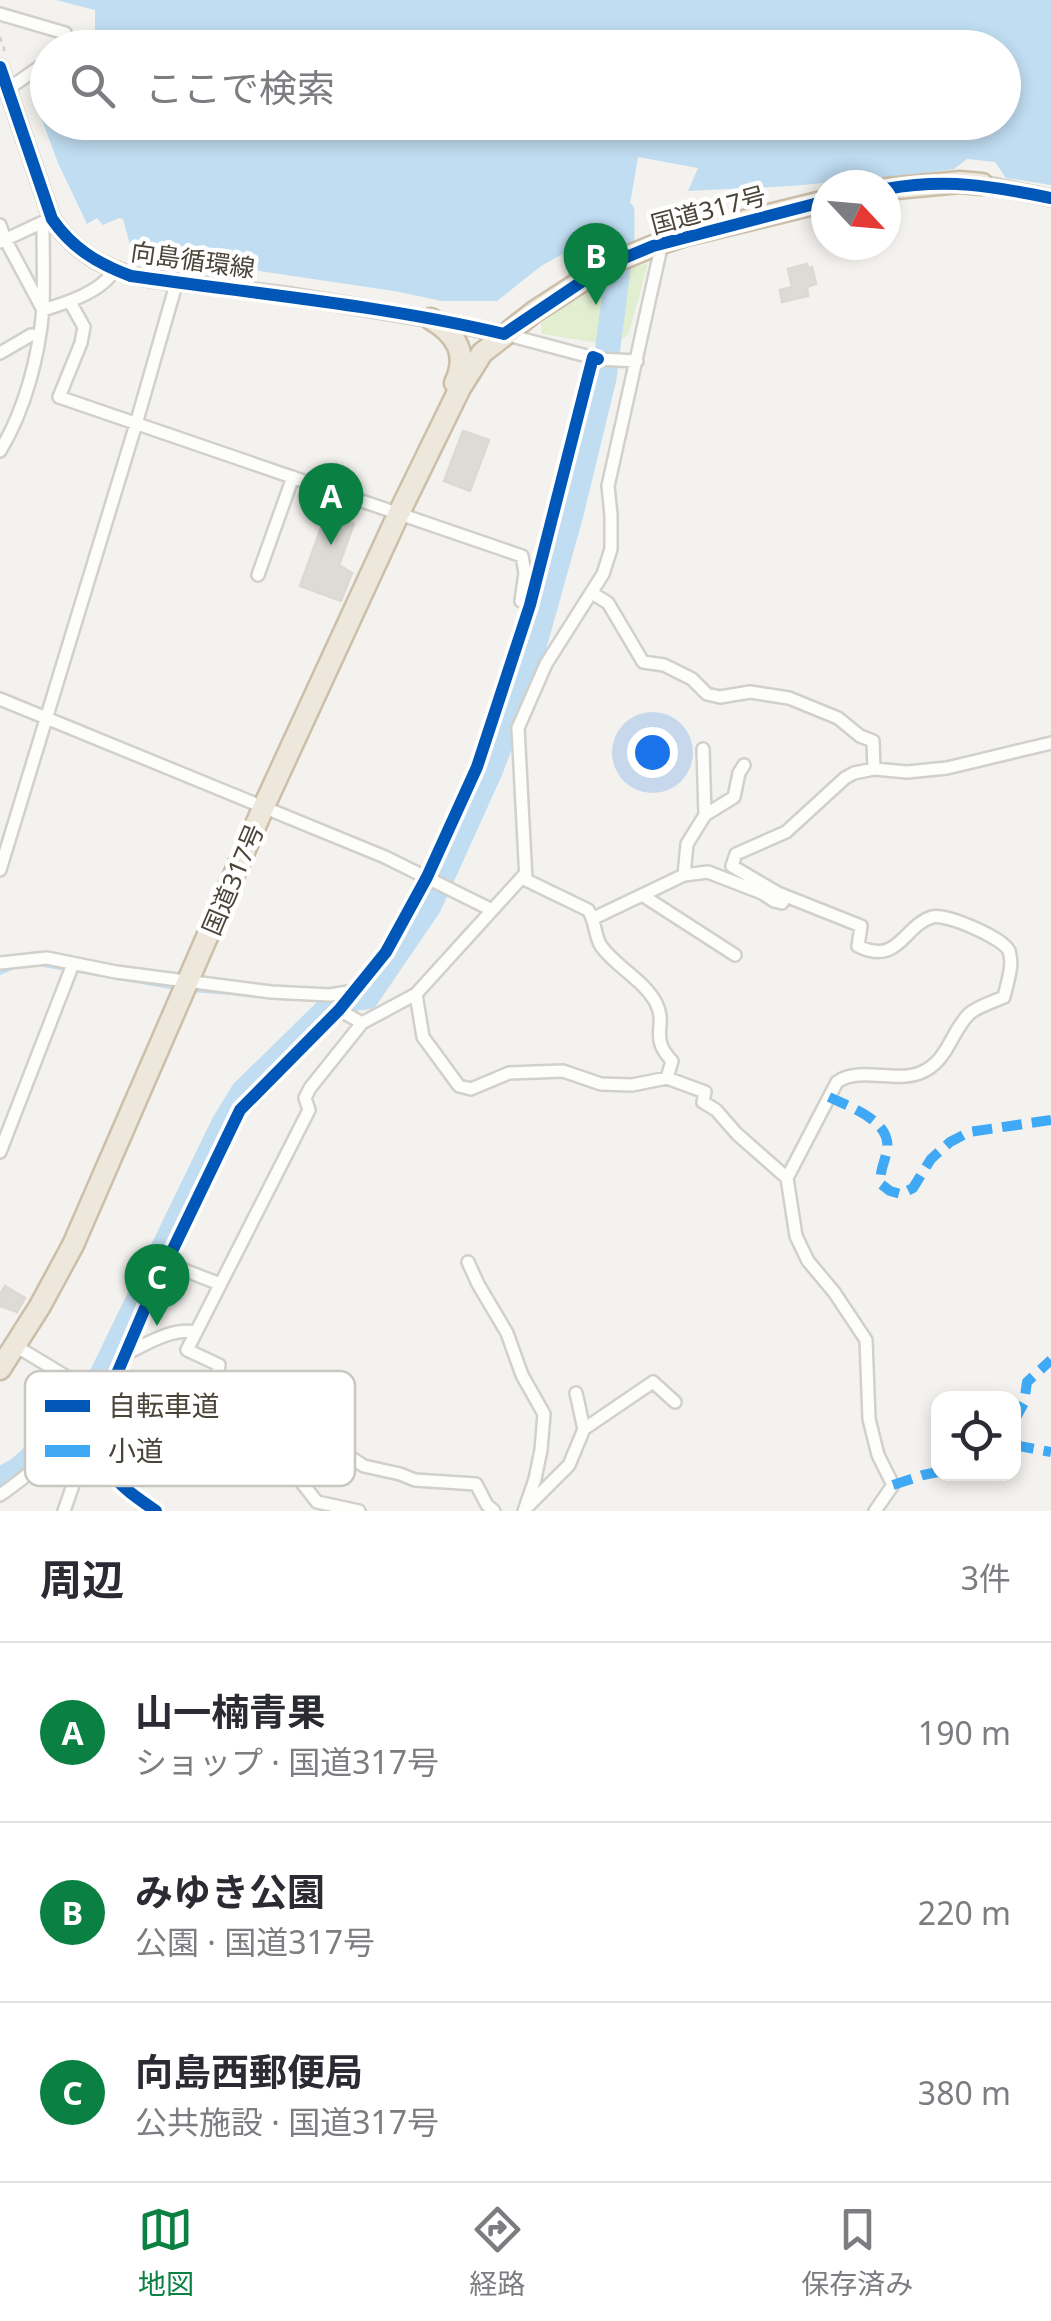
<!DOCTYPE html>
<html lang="ja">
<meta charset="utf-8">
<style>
:root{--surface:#fff;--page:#f2f2f3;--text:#2b2b33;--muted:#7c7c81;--line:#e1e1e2;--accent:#0b8043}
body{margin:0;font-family:"Noto Sans","Noto Sans JP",sans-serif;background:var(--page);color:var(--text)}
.controls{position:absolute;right:30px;bottom:30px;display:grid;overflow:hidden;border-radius:20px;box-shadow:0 5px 15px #0003}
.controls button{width:90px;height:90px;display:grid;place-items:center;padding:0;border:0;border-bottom:2px solid var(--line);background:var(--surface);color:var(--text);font:50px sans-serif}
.compass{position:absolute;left:811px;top:170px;width:90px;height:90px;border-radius:50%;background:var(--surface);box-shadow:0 5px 15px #0003;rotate:116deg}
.you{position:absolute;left:652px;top:752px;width:35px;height:35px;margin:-25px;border:8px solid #fff;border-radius:50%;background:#1a73e8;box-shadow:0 0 0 15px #1a73e833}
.badge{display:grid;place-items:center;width:65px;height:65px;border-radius:50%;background:var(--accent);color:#fff;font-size:32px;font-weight:700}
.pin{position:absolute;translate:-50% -82px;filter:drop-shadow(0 2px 5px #0008)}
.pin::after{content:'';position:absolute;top:52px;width:35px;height:30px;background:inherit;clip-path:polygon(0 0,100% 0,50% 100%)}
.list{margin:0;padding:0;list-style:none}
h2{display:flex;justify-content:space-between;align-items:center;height:130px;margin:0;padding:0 40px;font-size:42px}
h2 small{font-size:32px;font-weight:400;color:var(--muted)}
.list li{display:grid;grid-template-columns:65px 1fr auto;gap:30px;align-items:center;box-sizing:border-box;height:180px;padding:0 40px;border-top:2px solid var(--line)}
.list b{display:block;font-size:38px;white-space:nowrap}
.list p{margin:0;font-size:32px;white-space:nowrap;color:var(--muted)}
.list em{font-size:32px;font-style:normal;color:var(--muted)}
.icon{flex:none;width:55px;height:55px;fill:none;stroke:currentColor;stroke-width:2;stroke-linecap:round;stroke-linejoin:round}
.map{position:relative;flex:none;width:1051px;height:1511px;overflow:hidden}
.search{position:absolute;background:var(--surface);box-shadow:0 5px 15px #0003;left:30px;right:30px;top:30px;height:110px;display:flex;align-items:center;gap:25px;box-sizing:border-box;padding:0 35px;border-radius:55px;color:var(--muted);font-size:38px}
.sheet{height:670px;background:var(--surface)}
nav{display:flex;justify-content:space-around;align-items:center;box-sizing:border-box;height:140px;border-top:2px solid var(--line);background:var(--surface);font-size:28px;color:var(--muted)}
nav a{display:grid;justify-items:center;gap:5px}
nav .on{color:var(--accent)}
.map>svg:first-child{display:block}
</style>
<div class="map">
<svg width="1051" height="1511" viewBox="0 0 1051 1511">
<rect width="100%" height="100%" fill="#f4f2ee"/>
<path fill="#e1eecf" d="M648 263 629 333C622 341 614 344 604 344L542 334 541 324 589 286 608 276Z"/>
<path fill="#c0ddf1" d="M56 0H1051V185L1006 178 995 162 967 159 954 169 924 173 792 186 688 191 698 168 638 157 626 228H610L541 266 497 301H442L394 291 132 252 123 219 119 218 103 225 97 218 87 224 58 163 35 101 47 89 48 122H1004V48L89 47V34H95V10Z"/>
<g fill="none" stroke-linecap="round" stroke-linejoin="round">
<path stroke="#c0ddf1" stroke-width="4" d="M38 964 176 988
M0 973 19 965
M191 990 246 994"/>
<path stroke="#c0ddf1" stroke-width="25" d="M0 1480 19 1469 90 1405 95 1389 224 1123 243 1092 337 1000 367 997 429 906 491 769 528 668 571 514 604 378 622 238V212"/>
</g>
<path fill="#dedbd6" stroke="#dcd9d4" stroke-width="2.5" d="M807 264 808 268 812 267 816 284 807 287 808 296 782 302 780 290 792 287 788 269Z
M463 431 489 440 470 491 444 481Z
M326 514 354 524 339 565 352 573 341 601 300 586Z
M5 1286 25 1298 17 1312 0 1306V1294Z"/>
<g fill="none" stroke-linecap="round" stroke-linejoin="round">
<g stroke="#d2d0cb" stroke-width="16">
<path id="street" d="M0 14 65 33 66 48
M8 89 48 61
M0 225 5 239 43 310C66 303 102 292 114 270
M0 242 43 222
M662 243 608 486 611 515V549L603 574 546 664 518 728 526 880 588 910C596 921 594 935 601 946 616 967 644 980 656 1003 668 1026 648 1036 672 1061L667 1078
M70 302 84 327 81 343 59 397 522 556 525 573 521 601 530 605
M504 334 598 359 637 361
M0 353 31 335 39 336
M0 451C25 410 39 356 43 308 44 280 43 250 43 222L52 219
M258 575 293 477
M592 593 608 603 643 662 664 665 692 679 707 694 720 697 750 692 789 698 838 718 860 736 873 741 874 769
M0 699 385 857 492 910
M705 815 734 797 739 773 744 765
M0 870 136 424 177 281
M684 875 687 844 705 815 703 749
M778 893 861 926 858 946C899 966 903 926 932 917 946 913 1003 938 1009 951 1014 965 1007 983 1004 997 993 1002 978 1006 969 1014 950 1033 948 1062 920 1073 894 1083 860 1066 837 1082L787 1178 796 1236 808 1261 834 1292 866 1340 869 1419 878 1455 893 1485 875 1511
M642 895 735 955
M594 918 684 875 708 872 762 893 774 901 782 903 783 900 778 893 732 866 736 854 786 832 845 778 854 773 874 769 907 772 947 768 1051 743
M0 963 47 958 116 972 271 992 330 995 354 991
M416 994 423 1037 459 1086 471 1089 509 1073 563 1071 601 1084 632 1085 667 1078 705 1092 703 1102 716 1110 737 1134 787 1178
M339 1010 362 1023 416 994 525 874
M0 1152 73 964
M468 1262 478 1284 507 1333 522 1375 544 1414 541 1450 535 1479 524 1511
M166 1263 220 1284
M14 1349 24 1351 100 1397 204 1434 257 1440 274 1447 325 1434 342 1452 364 1466 400 1474 415 1480 476 1484 487 1505 494 1511
M126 1354C148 1343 171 1328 196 1332
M576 1393 584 1429
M204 1434 219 1365 187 1350 309 1110 305 1098 310 1088 362 1023
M274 1447 317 1502 359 1511
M0 1495C35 1472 63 1441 98 1418
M528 1506 569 1465 584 1429 653 1382 675 1402
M64 1511 85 1450 77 1432
M156 1511C118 1485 94 1468 98 1418L148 1301 240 1110 339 1010 386 952 427 877 477 767 530 605 593 357"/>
</g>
<g stroke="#d3cfc5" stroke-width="20">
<path id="secondary" d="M0 67 52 219C76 254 111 273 152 279L292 296 431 319 504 334
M982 184 1051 198"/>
</g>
<g stroke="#ccbfa9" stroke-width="25">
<path id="highway" d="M886 189 960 182 982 184
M431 319C456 334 469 354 455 383
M0 1369 40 1306 73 1245 264 806 399 513 460 388 482 353 534 312 605 266 653 246 686 235 826 201"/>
</g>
<path stroke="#d3d2cc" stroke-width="2.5" stroke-dasharray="5 5" stroke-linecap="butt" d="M0 37 6 55"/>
<use href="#street" stroke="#fdfdfc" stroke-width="11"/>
<use href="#secondary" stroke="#f7f6f1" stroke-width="15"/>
<use href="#highway" stroke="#ede8db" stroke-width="20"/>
<path stroke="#3fa9f5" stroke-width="10" stroke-dasharray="20 10" stroke-linecap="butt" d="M829 1097C850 1107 892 1121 887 1150 885 1162 879 1171 881 1184L890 1191 901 1194 913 1188 931 1159 950 1142 969 1132 1051 1120
M1014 1421 1024 1403 1027 1382 1051 1360
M1014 1445 1051 1452
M893 1485 923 1475 938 1472"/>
<g stroke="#fff" stroke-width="19">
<path id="cycleway" d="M0 67 52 219C72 248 98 264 131 276 256 294 381 305 504 334L605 266 653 246 826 201
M886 189C948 178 991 186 1051 198
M156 1511C118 1485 94 1468 98 1418L148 1301 240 1110 339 1010 386 952 427 877 477 767 530 605 593 357 598 359"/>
</g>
<use href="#cycleway" stroke="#0057b8" stroke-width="12"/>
</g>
<g text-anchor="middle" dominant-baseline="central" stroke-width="9" stroke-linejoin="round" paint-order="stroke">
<g font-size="25" fill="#4b4439" stroke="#fff">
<text transform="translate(708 209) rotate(-15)">国道317号</text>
<text transform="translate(193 259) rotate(8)">向島循環線</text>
<text transform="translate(232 879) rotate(-67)">国道317号</text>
</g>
</g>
<rect x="25" y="1371" width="330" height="115" rx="15" fill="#fff" stroke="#c9c7c4" stroke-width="2.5"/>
<rect x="45" y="1400" width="45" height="12" fill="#0057b8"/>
<rect x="45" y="1445" width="45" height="12" fill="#3fa9f5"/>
<g font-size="28" fill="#4b4439">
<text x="108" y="1416">自転車道</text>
<text x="108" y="1461">小道</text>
</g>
</svg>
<div class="controls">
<button><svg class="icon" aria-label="locate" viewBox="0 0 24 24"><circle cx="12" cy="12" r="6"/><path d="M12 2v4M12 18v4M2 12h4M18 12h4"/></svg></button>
</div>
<svg class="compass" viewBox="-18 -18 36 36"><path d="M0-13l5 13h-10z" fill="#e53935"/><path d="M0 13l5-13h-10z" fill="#7c7c81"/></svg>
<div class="you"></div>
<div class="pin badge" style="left:331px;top:545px">A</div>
<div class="pin badge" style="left:596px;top:305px">B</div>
<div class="pin badge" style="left:157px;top:1326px">C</div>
<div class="search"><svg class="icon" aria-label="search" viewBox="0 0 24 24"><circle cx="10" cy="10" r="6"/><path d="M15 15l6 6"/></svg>ここで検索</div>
</div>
<section class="sheet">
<h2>周辺<small>3件</small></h2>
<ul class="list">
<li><span class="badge">A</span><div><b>山一楠青果</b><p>ショップ · 国道317号</p></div><em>190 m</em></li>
<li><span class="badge">B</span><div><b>みゆき公園</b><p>公園 · 国道317号</p></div><em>220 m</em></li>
<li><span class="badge">C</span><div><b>向島西郵便局</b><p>公共施設 · 国道317号</p></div><em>380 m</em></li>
</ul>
</section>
<nav>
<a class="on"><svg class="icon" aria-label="map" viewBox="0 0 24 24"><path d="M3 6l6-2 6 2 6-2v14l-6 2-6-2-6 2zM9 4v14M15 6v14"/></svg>地図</a>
<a><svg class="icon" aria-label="directions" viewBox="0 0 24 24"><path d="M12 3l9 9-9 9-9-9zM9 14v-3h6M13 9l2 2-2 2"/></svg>経路</a>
<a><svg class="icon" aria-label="saved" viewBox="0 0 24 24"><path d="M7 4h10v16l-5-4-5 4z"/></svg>保存済み</a>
</nav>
